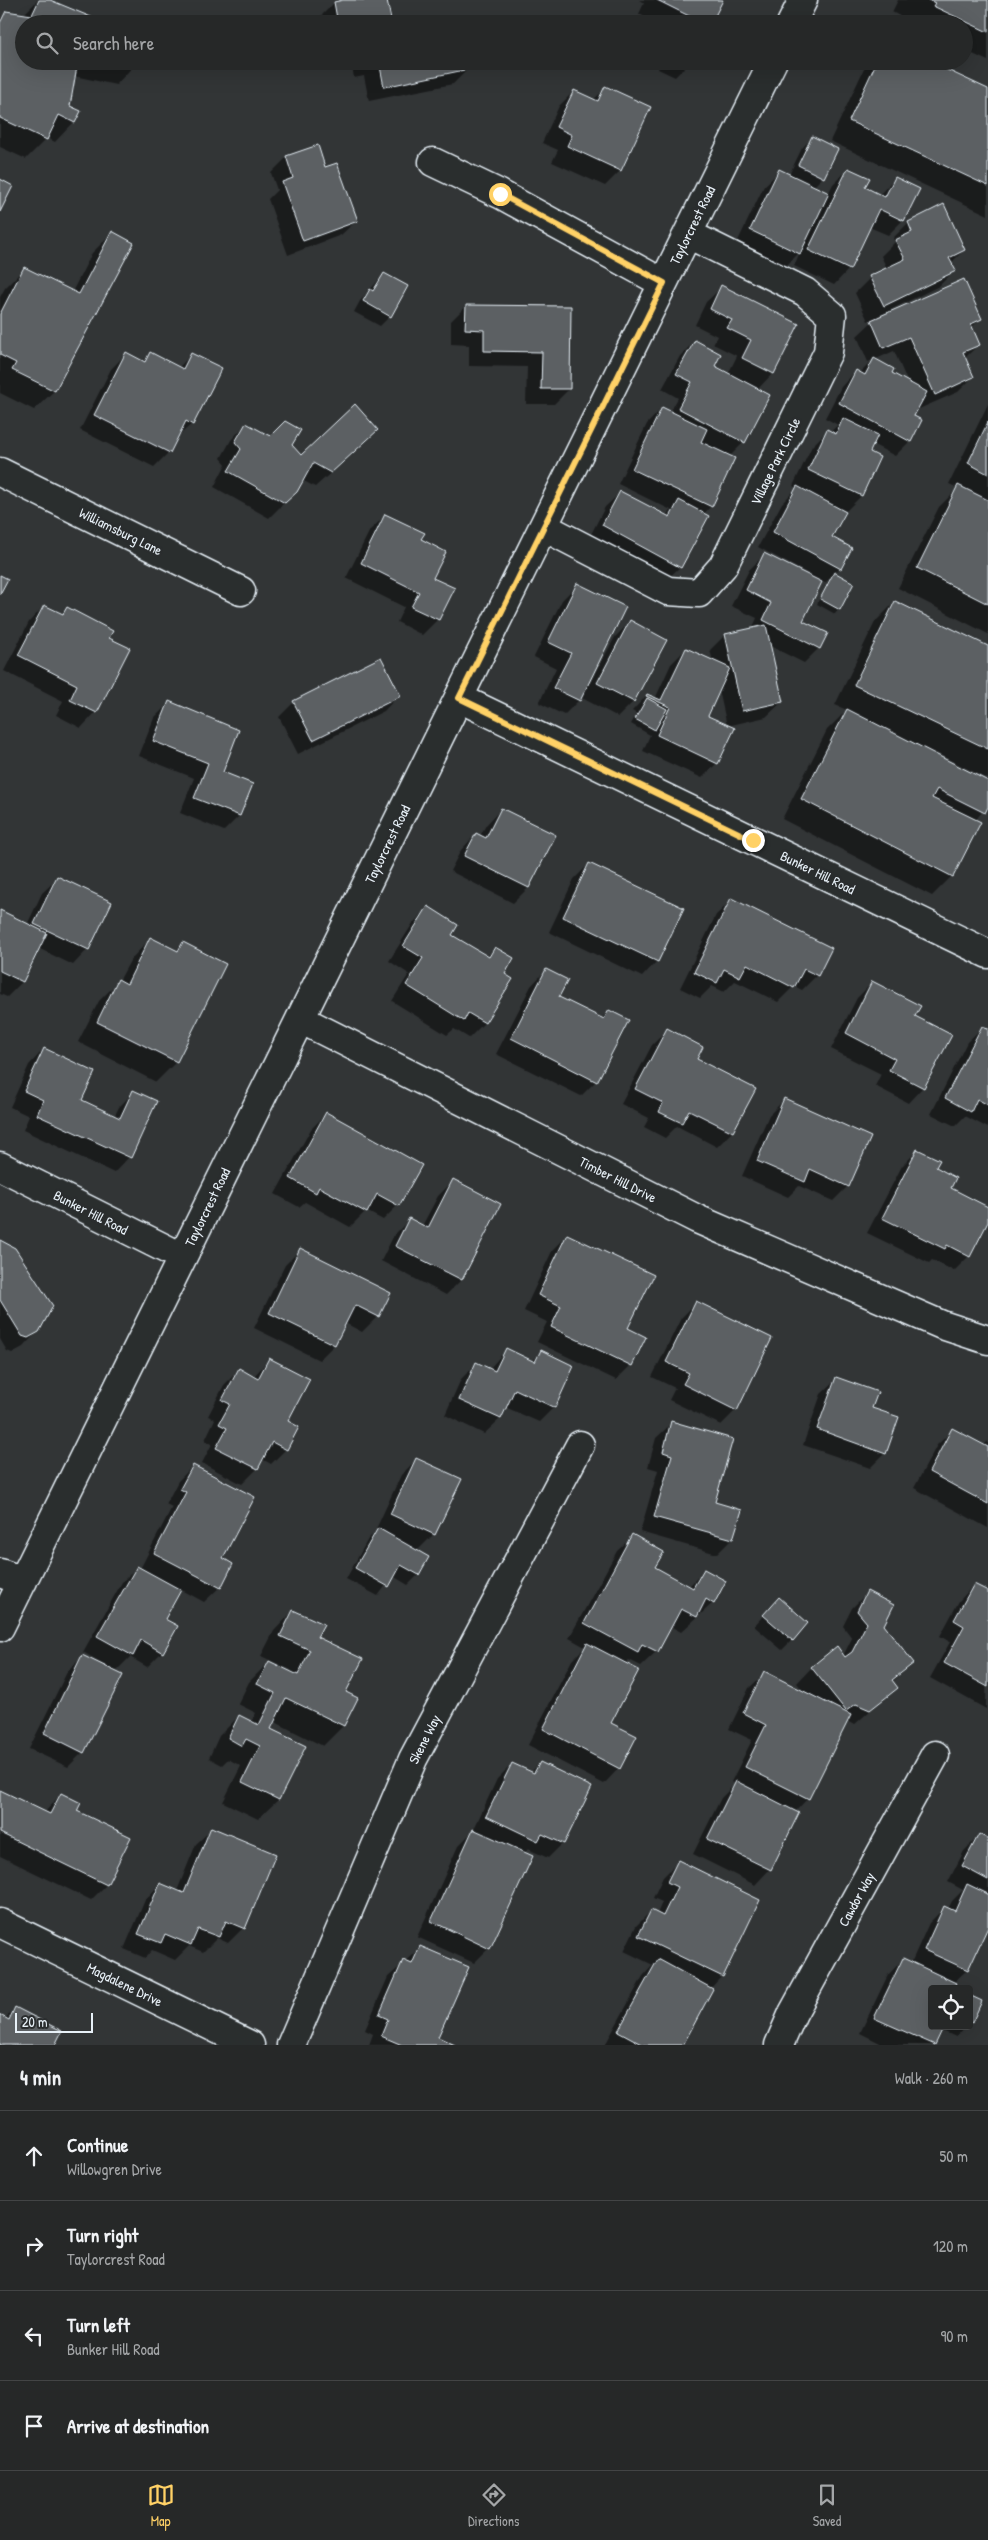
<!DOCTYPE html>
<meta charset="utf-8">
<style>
:root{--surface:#262828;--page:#323434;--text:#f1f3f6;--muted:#a4a6a8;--line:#424445;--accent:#ffd166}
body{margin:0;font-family:"Patrick Hand",sans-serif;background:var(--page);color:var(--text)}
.controls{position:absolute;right:15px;bottom:15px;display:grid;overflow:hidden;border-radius:5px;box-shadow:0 5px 20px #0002}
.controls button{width:45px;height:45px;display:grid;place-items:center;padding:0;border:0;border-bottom:1px solid var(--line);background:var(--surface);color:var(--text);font:25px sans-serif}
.scale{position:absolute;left:15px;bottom:12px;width:78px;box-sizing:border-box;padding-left:5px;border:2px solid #e8f1f8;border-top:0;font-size:14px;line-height:18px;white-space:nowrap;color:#e8f1f8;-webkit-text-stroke:4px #2a2d2e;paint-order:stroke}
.stop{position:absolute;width:15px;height:15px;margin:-11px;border:4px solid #ffd166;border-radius:50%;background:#fff}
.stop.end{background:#ffd166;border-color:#fff;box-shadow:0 1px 5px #0008}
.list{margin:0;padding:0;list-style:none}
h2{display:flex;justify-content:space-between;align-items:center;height:65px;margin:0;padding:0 20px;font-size:21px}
h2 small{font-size:16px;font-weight:400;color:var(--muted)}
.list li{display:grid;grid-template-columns:32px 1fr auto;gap:15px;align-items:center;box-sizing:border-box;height:90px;padding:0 20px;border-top:1px solid var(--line)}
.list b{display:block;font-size:19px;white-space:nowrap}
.list p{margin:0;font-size:16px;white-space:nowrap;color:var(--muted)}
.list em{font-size:16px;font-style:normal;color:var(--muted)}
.icon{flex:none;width:28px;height:28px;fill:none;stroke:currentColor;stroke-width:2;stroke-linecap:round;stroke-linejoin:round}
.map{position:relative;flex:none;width:988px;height:2045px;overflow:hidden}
.search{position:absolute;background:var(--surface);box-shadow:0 5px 20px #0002;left:15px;right:15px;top:15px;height:55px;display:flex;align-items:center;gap:12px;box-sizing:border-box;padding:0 18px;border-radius:28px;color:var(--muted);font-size:19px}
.sheet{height:425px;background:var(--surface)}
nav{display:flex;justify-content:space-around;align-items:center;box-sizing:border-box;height:70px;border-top:1px solid var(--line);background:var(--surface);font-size:14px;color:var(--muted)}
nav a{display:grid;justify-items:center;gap:2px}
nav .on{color:var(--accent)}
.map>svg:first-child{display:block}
</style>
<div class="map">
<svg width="988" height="2045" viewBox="0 0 988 2045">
<rect width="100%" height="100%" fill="#323536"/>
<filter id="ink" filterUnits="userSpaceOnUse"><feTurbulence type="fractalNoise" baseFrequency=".02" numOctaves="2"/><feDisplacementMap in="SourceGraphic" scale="10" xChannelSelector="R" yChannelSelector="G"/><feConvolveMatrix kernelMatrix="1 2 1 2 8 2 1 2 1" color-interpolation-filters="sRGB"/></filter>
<g filter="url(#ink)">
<path fill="#0007" fill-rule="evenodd" d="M38 0H48L24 24V61H138L116 85 74 76 68 106 74 122 55 142 47 138 26 159 0 147V19L6 13 23 15Z
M349 0H386L391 24H320L319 18 334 3Z
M639 0H721L710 24H659L639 14 644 3Z
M898 0H988V61L964 50V24H915L892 12Z
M351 61H466L468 69 453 84 369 101 364 76 354 78Z
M662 61H691L675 77 658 69Z
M872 61H925L988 90V215L830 141 864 69Z
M606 88 649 108 620 171 605 186 552 162 558 150 542 143 559 106 574 91 593 100Z
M812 138 823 177 813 187 828 194 833 184 848 169 864 188 879 195 895 178 903 220 888 235 869 227 849 269 834 285 794 266 800 252 783 269 736 245 764 186 780 171 789 175 802 148Z
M317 146 325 168 357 220 341 235 288 255 268 199 277 190 271 173 286 158Z
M943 206 964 250 951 263 954 271 939 286 878 316 879 318 980 319 971 328 978 345 965 358 973 377 958 392 919 409 918 406 913 416 910 441 895 456 872 444 868 453 879 458 861 496 846 511 840 508 830 537 840 568 834 574 839 609 835 614 817 604 829 579 825 583 821 581 801 621 819 648 804 663 770 646 782 702 766 717 727 726 717 763 702 778 643 751 650 735 631 724 637 714 632 711 647 695 655 699 671 664 686 649 713 661 710 650 725 635 752 629 757 618 731 606 749 570 764 555 811 578 812 576 758 547 782 503 797 488 793 486 812 446 827 431 830 432 838 425 825 418 841 387 856 371 860 373 873 360 868 362 857 336 876 318 868 321 855 293 870 278 887 269 881 256 895 242 893 238 908 223ZM894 351 908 383 891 373 874 360ZM719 690 727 726 706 716Z
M112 233 54 391 34 410 0 393V297L5 288 25 268 72 292 92 253Z
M384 274 390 316 380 326 354 312 360 301Z
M722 287 773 373 757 390 744 442 729 457 711 506 703 515 680 567 664 582 588 540 605 507 621 492 665 516 671 510 618 484 647 424 662 408 670 412 678 398 662 389 680 356 695 341 713 366 728 374 737 356 713 344 717 336 695 325 706 302Z
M466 306 570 307 569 389 554 404H526L527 367 469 366V345L451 344V321Z
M126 354 142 362 150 354 178 368 192 354V424L176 438 169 452 154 467 80 430 111 369Z
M988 404V634L898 588 939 507 958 488 949 484Z
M246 424 270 438 291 446 301 457 362 445 315 487 302 480 296 491 269 518 214 487 226 464 221 458 231 440Z
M386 515 420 540 432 578 453 589 437 620 422 635 397 622 404 607 346 578 370 530Z
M577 585 579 700 564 715 539 703 556 668 534 657 562 600Z
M895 602 988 647V779L936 753 935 755 988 783V804L975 821 952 876 932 896 782 819 827 730 847 710 835 705 875 622Z
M44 606 61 615 67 609 107 638 96 712 81 728 56 715 63 701 4 671 29 622Z
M630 622 633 702 618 717 582 698 615 637Z
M399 695 384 711 298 754 279 717 294 702Z
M169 703 221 773 252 785 239 816 224 831 180 813 194 778 139 756 154 718Z
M501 809 554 836 528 888 513 903 450 871 461 850 476 834 480 836 486 825Z
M589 864 657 961 642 977 549 932 574 879Z
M58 878 88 949 73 965 38 948 22 982 7 997 0 994V912L27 925 42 893Z
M732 900 817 975 802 990 794 986 778 1002 735 981 724 992 712 986 700 998 680 988 716 915Z
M428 908 451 935 487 957 495 948 503 974 511 979 484 1023 469 1038 454 1029 447 1035 392 1001 409 974 389 961 413 923Z
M150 939 176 951 183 944 224 965 176 1062 156 1082 78 1042 99 1001 119 981 131 959Z
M546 970 558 998 601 1019 610 1011 596 1081 581 1096 496 1054 531 986Z
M873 982 914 1017 923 1087 908 1103 875 1086 881 1074 831 1049 857 998Z
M983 1027 988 1030V1128L965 1116 955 1126 931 1114 967 1042Z
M667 1030 696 1059 732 1132 717 1147 677 1126 665 1138 644 1127 649 1118 621 1104 652 1045Z
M44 1049 80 1101 114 1117 119 1107 134 1092 155 1102 129 1157 114 1173 23 1130 29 1116 10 1107 29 1065Z
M785 1099 848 1186 833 1201 799 1186 788 1197 742 1176 769 1115Z
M326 1114 398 1205 383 1220 366 1211 350 1227 305 1202 299 1207 275 1194 311 1129Z
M918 1150 949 1188 988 1208V1219L969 1256 954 1271 932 1260 929 1263 867 1233 902 1166Z
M453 1181 499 1205 461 1280 446 1295 381 1261 394 1235 409 1220 422 1226 438 1196Z
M567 1236 627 1329 631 1365 616 1380 537 1342 547 1322 524 1311 552 1251Z
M0 1241 38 1331 23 1347 12 1353 7 1351 0 1339Z
M300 1250 389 1293 378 1316 362 1332 345 1323 334 1345 319 1360 254 1328 285 1265Z
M696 1303 736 1410 721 1425 669 1400 675 1388 652 1377 681 1318Z
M506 1350 531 1362 541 1352 554 1407 539 1422 505 1407 500 1419 484 1434 445 1415 461 1379 476 1364 489 1369Z
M269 1360 286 1421V1449L271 1464 262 1459 257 1469 242 1484 202 1463 212 1444 205 1440 215 1419 208 1416 224 1385 239 1370 253 1377Z
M837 1379 871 1409 885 1453 870 1468 803 1445 821 1394Z
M672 1423 713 1502 740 1510 732 1539 717 1554 640 1532 658 1470 648 1467 656 1438Z
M953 1430 983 1446 988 1441V1528L914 1488 937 1445Z
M417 1459 434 1534 417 1551 428 1557 418 1575 408 1585 393 1576 378 1596 346 1579 368 1539 378 1530 376 1529 401 1475Z
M193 1466 222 1559 220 1587 204 1602 180 1589 163 1620 162 1652 147 1667 130 1657 116 1671 83 1652 122 1582 137 1567 140 1569 172 1507 166 1504 178 1481Z
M633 1536 654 1568 689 1586 704 1571 713 1603 681 1632 670 1626 657 1651 641 1666 629 1660 624 1664 610 1723 635 1737 619 1768 604 1784 528 1745 572 1660 585 1647 569 1638 617 1551Z
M974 1585 988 1593 986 1709 930 1678 950 1642 940 1636 959 1601Z
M867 1593 883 1625 913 1663 892 1682 896 1688 854 1725 847 1721 808 1798 795 1812 770 1869 755 1885 693 1854 721 1798 735 1784 731 1782 752 1740 729 1729 749 1688 765 1673 805 1693 797 1683 812 1667 843 1656 852 1638 843 1626 852 1608Z
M769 1609 792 1640 782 1650 754 1626Z
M293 1611 315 1637 345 1693 357 1698 343 1726 323 1746 273 1721 269 1729 304 1746 278 1800 258 1819 223 1802 241 1766 228 1759 222 1765 209 1758 219 1736 239 1716 251 1722 256 1713 238 1704 249 1682 269 1662 290 1673 291 1670 261 1656 274 1631Z
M82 1657 83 1752 68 1767 29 1749 67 1672Z
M540 1763 563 1843 548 1858 528 1849 524 1854 489 1948 474 1963 417 1937 458 1846 473 1831 497 1779 512 1764 530 1773Z
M0 1791 44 1813 61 1794 75 1811 106 1885 91 1900 0 1856Z
M212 1829 243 1928 228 1943 217 1938 203 1952 189 1946 175 1960 152 1950 145 1958 124 1949 145 1900 160 1884 177 1891 196 1844Z
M979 1836 988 1840V1925L967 1970 953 1983 932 1989V2026H966L956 2037 940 2030 933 2045H884L860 2033 888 1975 903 1959 911 1963 929 1923 944 1908 948 1909 952 1901 963 1890 948 1882 964 1851Z
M678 1862 722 1976 710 1989 681 2045H605L643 1976 653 1965 624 1951 636 1926 651 1911 657 1914 662 1902 653 1898 663 1877Z
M421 1948 436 2038 452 2045H369L373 2034 365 2030 388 1977Z
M15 2008 53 2045H0V2016L5 2019Z"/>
<path fill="#5c6063" stroke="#e8f1f8" d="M39 0H50L108 24H24V61H78L70 106 81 111 75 123 59 115 47 140 0 118V23L6 11 32 15Z
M343 0H387L392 24H338L334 2Z
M657 0H723L711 24H687L691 17Z
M929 0H988V32L933 6 935 3Z
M458 17 460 24H427Z
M379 61H468L469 69 384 87Z
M877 61H928L988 89V186L849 121Z
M605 86 651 107 621 171 567 146 572 135 556 127 574 90 598 101Z
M812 136 838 149 824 178 798 165Z
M318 145 325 167 337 163 358 221 303 241 282 182 293 178 286 156Z
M848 168 870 178 865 187 885 197 895 177 920 189 904 221 879 209 850 270 808 250Z
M779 169 829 193 800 254 750 230Z
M0 179 13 186 0 212Z
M944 204 965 250 949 258 956 271 884 306 869 276 905 259 895 240 912 232 908 222Z
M112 231 134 243 55 391 12 370 16 363 0 355V314L24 267 79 294Z
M384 273 408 286 391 317 363 301 370 289 373 291Z
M964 279 982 319 971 324 980 345 963 352 974 377 935 395 909 337 883 348 871 320Z
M721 285 799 324 774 374 742 358 751 340 727 328 732 320 710 309Z
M466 305 571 306 570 389H541L542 352 484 351V330L465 329Z
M695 340 721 354 715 366 770 395 745 443 678 408 692 382 676 374Z
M126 352 145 362 150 352 183 369 191 353 222 368 193 425 186 421 170 453 94 415Z
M874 358 894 369 892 373 927 392 914 416 922 420 911 442 839 403 856 370 865 375Z
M355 404 378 430 331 473 313 463 297 492 285 503 228 471 241 449 235 442 246 423 270 436 285 421 301 430 292 445 301 455Z
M662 407 707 429 701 442 735 458 712 507 632 469Z
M843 418 878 435 870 452 880 457 862 496 808 470 827 429 836 434Z
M988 422V474L968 463Z
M958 485 988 500V604L917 568Z
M797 486 846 512 832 537 852 548 841 569 773 532Z
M620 491 670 517 679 500 709 516 681 568 602 525Z
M385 514 425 533 421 539 446 552 433 578 455 588 439 620 411 607 419 592 361 563Z
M764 553 822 582 803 621 828 633 820 649 763 620 771 603 746 590Z
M834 572 854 583 840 610 820 599Z
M0 575 8 579 0 594Z
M577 583 626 607 580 701 553 688 571 653 548 642Z
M895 601 988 646V749L854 685Z
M44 605 63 614 67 607 113 631 109 638 130 648 97 713 70 700 77 685 18 655Z
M630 620 667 640 634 702 597 683Z
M766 625 783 702 742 711 725 634Z
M686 648 730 668 708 716 735 728 718 764 657 735 670 707 646 696 647 694 661 700Z
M381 657 401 696 313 740 293 701Z
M647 698 667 709 655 730 635 719Z
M169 701 239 730 223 772 253 784 240 816 194 798 208 763 153 741Z
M847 709 988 781V807L985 813 937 789 932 798 981 822 953 877 801 799Z
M501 808 556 835 529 888 464 856 476 833 486 838Z
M589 863 684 908 658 962 563 917Z
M57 876 112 902 89 950 34 924Z
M731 898 832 948 818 976 804 969 794 988 747 964 740 977 724 969 717 983 694 972Z
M428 906 458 925 452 935 489 957 495 947 514 958 505 974 513 979 485 1023 468 1013 464 1021 406 985 423 958 403 946Z
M0 910 47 933 23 982 0 971Z
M150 937 178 951 183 942 226 964 177 1062 97 1022 118 979 127 984Z
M546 969 568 980 559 997 604 1019 609 1010 629 1020 597 1082 511 1038Z
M872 981 921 1006 915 1016 952 1035 924 1088 889 1070 895 1059 846 1033Z
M982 1026 988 1028V1105L977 1099 971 1112 945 1098Z
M667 1028 703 1047 697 1059 756 1089 733 1132 689 1110 682 1123 659 1112 663 1103 635 1089Z
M44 1048 95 1072 82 1100 120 1118 133 1090 157 1101 131 1158 37 1115 43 1100 24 1091Z
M784 1098 871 1137 849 1187 810 1169 805 1182 757 1161Z
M326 1112 422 1165 399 1206 377 1194 367 1213 319 1187 316 1193 290 1178Z
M917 1149 940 1160 936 1167 956 1178 951 1188 988 1207V1222L970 1257 947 1245 945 1249 882 1218Z
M453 1179 501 1204 462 1280 395 1246 409 1218 428 1228Z
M567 1234 654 1275 628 1328 646 1337 632 1366 551 1327 561 1306 538 1295Z
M0 1240 15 1248 53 1306 39 1332 28 1338 22 1336 0 1300Z
M300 1248 391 1293 379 1317 355 1305 335 1345 269 1313Z
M696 1301 772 1338 737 1411 683 1384 689 1373 666 1362Z
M506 1348 535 1362 541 1350 574 1366 555 1408 515 1389 501 1419 459 1400 476 1362 495 1371Z
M269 1358 310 1379 288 1421 299 1427 287 1450 272 1442 258 1469 216 1448 227 1428 219 1424 230 1404 222 1400 239 1368 258 1379Z
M836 1377 878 1392 872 1408 899 1417 886 1454 817 1429Z
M671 1421 733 1439 715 1502 742 1510 733 1539 654 1517 672 1455 663 1452Z
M952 1428 988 1447V1504L929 1472Z
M416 1458 462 1479 435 1535 390 1514Z
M193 1465 255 1497 223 1558 233 1564 221 1588 154 1553 186 1492 180 1489Z
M378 1528 429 1557 419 1575 401 1565 389 1587 355 1568Z
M632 1534 664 1552 655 1567 693 1588 704 1569 726 1581 714 1604 706 1599 697 1617 681 1609 658 1652 642 1644 638 1652 584 1623Z
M137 1566 181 1590 165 1619 178 1626 163 1653 141 1640 133 1656 97 1636Z
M974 1584 988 1591V1687L944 1663 964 1626 954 1620Z
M867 1591 894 1605 884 1625 914 1663 892 1680 898 1688 870 1710 856 1704 846 1711 811 1667 837 1646 845 1657 852 1652 867 1623 857 1611Z
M779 1597 808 1623 793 1641 763 1615Z
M293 1610 324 1624 317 1637 363 1659 346 1692 358 1698 344 1726 286 1698 271 1729 306 1746 279 1800 242 1782 260 1746 246 1739 242 1746 228 1738 239 1715 259 1725 275 1693 257 1684 269 1661 298 1675 310 1650 280 1636Z
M587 1643 639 1670 611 1723 637 1736 620 1769 543 1729Z
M82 1655 123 1675 84 1753 44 1733Z
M764 1671 851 1715 809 1799 745 1767 766 1725 743 1713Z
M540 1762 592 1787 564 1844 542 1834 538 1841 486 1816 512 1763 534 1773Z
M736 1781 799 1813 771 1870 707 1839Z
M0 1790 50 1814 61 1793 81 1803 77 1811 131 1837 107 1885 0 1833Z
M211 1827 276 1854 245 1929 226 1921 219 1937 198 1929 191 1945 165 1934 161 1943 138 1934 160 1883 184 1893Z
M473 1829 533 1856 490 1949 431 1921Z
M979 1834 988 1839V1880L962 1866Z
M678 1860 760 1900 723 1977 638 1936 651 1910 663 1916 677 1887 667 1882Z
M967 1884 988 1894V1927L968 1970 924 1950 944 1906 955 1911Z
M420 1946 469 1967 438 2037 455 2045H402L381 2036 388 2019 379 2015 403 1960 412 1964Z
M903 1958 956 1983 954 1987 957 1989H932V2026H944L935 2045 874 2018Z
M658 1959 713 1989 683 2045H644L618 2031Z
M969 1995 982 2001 972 2023 969 2021Z
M15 2007 62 2031 55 2045H0V2015L9 2020Z"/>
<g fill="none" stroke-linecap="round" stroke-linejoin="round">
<g stroke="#e8f1f8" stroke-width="31">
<path id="minor" d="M791 24 803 0
M433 162 500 194 663 283
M0 472 241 591
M544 527 668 591 699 593 723 566 828 352 832 315 805 292 688 234
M459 698 988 954
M300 1019 697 1219 942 1325 988 1340
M0 1166 182 1257
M0 1573 23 1581
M0 1627 773 61
M0 1923 250 2045
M291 2045 413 1759 580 1445
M779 2045 793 2013 935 1755"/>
</g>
<use href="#minor" stroke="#2a2d2e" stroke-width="28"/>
</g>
</g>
<g fill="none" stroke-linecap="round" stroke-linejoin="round" filter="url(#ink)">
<path stroke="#ffd166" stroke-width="6" d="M500 194 664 283 459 698 753 840"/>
</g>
<g text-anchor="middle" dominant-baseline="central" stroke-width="5" stroke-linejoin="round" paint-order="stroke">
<g font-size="14" fill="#e8f1f8" stroke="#2a2d2e">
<text transform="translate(692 225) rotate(-64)">Taylorcrest Road</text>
<text transform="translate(775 461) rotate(-64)">Village Park Circle</text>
<text transform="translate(121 531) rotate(26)">Williamsburg Lane</text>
<text transform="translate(387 844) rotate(-64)">Taylorcrest Road</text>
<text transform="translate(818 872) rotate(26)">Bunker Hill Road</text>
<text transform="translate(618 1179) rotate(27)">Timber Hill Drive</text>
<text transform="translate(207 1207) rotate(-64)">Taylorcrest Road</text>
<text transform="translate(91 1212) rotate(27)">Bunker Hill Road</text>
<text transform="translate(424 1739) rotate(-63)">Skene Way</text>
<text transform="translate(856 1899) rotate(-61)">Cawdor Way</text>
<text transform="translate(125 1984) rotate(26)">Magdalene Drive</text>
</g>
</g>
</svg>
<div class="controls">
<button><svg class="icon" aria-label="locate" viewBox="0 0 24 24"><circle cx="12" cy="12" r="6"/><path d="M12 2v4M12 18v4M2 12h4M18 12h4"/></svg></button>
</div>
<div class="scale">20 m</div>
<div class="stop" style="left:500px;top:194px"></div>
<div class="stop end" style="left:753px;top:840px"></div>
<div class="search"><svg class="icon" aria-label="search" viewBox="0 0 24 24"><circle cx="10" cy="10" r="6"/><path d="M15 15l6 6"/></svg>Search here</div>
</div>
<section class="sheet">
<h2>4 min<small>Walk · 260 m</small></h2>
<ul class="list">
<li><svg class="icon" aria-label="ahead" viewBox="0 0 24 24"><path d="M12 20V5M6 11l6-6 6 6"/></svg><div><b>Continue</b><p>Willowgren Drive</p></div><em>50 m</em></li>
<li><svg class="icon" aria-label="right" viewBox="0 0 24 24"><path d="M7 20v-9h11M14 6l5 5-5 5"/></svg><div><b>Turn right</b><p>Taylorcrest Road</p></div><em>120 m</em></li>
<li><svg class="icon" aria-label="left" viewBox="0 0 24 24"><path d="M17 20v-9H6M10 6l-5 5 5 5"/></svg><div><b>Turn left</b><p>Bunker Hill Road</p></div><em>90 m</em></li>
<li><svg class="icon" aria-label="arrive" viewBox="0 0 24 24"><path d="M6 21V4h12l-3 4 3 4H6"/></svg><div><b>Arrive at destination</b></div></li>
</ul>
</section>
<nav>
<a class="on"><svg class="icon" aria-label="map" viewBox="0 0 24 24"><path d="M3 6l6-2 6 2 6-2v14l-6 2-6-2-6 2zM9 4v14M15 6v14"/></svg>Map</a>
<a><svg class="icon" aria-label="directions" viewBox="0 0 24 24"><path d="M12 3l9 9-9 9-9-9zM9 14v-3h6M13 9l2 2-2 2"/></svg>Directions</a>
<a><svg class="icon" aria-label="saved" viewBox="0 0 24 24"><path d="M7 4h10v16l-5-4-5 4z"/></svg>Saved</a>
</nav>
